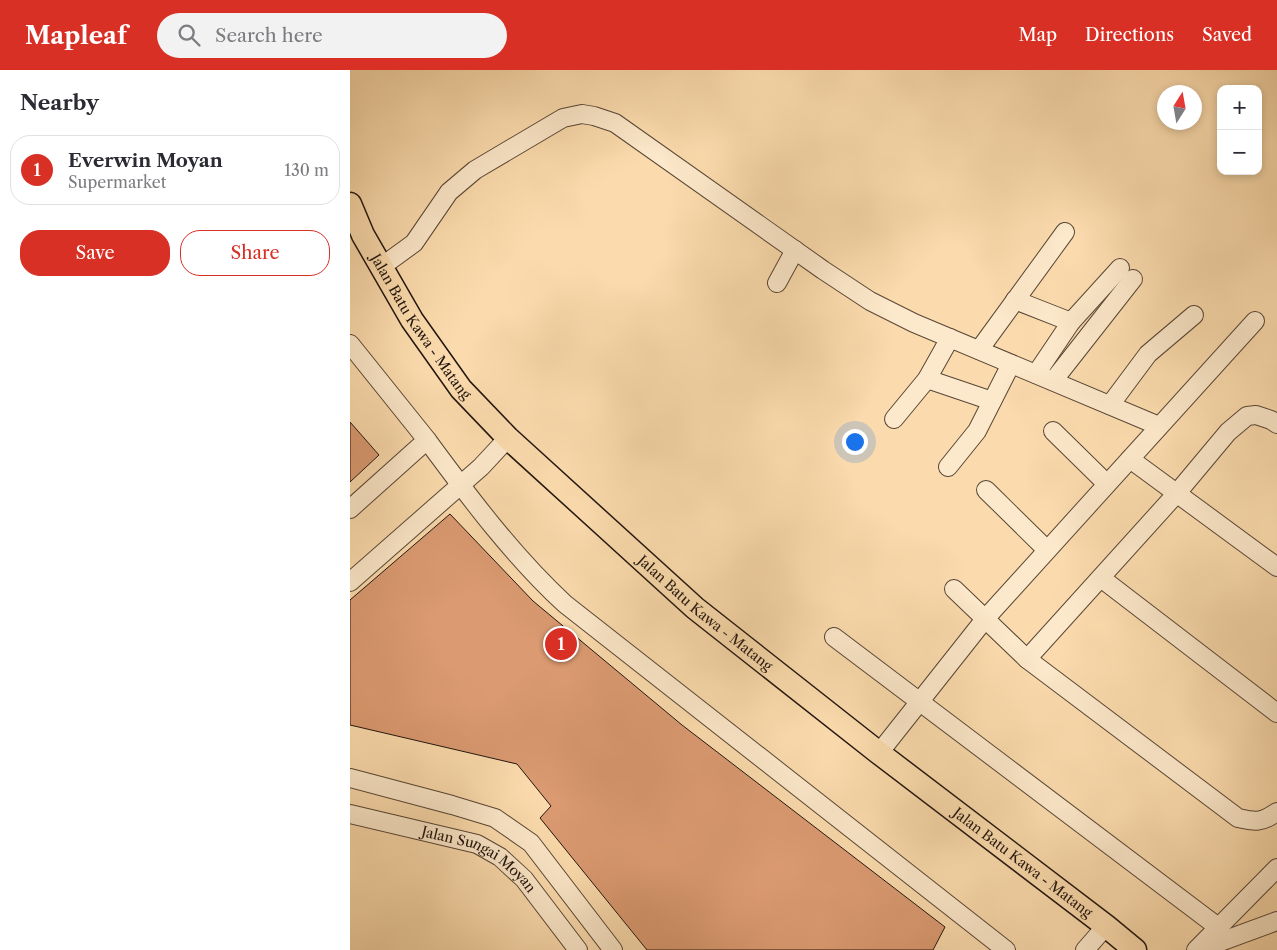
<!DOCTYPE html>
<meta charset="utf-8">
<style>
:root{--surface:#fff;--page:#f2f2f3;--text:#2b2b33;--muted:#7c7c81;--line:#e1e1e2;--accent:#d93025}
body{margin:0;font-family:"Libre Caslon Text",serif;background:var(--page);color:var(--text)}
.controls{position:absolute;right:15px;top:15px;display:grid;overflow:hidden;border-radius:10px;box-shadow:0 2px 8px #0003}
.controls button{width:45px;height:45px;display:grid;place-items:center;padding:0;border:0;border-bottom:1px solid var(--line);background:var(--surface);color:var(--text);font:25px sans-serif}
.compass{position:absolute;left:807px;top:15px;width:45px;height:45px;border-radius:50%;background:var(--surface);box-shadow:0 2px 8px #0003;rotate:11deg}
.you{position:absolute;left:504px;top:371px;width:18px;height:18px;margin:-12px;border:4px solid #fff;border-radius:50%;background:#1a73e8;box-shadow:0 0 0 8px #1a73e833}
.badge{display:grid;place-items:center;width:32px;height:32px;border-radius:50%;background:var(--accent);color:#fff;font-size:16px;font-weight:700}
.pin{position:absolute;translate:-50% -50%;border:2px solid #fff;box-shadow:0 1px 5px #0006}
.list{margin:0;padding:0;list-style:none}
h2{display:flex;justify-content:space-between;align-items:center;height:65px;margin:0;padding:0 20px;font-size:21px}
h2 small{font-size:16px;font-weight:400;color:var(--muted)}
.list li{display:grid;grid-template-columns:32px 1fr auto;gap:15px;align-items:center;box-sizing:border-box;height:70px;margin:0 10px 10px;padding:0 10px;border:1px solid var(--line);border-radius:20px}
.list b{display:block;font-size:19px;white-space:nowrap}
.list p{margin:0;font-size:16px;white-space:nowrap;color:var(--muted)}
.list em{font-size:16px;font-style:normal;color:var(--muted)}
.actions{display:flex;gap:10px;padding:15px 20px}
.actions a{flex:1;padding:11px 0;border:1px solid var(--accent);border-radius:20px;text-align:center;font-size:18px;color:var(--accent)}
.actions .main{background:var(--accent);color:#fff}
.icon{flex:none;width:28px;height:28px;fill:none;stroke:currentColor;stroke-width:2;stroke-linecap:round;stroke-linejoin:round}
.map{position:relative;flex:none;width:927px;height:880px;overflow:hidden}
header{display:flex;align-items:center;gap:30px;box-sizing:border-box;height:70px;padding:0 25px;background:var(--accent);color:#fff}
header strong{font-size:24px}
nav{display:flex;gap:28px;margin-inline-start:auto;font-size:18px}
.search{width:350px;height:45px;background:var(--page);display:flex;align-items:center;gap:12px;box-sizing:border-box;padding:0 18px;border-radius:28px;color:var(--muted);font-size:19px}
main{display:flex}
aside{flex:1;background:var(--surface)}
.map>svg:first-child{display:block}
</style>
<header>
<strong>Mapleaf</strong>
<div class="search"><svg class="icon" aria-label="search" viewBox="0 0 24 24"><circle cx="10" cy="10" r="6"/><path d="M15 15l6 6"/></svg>Search here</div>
<nav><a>Map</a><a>Directions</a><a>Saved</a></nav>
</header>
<main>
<aside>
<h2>Nearby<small></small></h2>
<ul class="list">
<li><span class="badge">1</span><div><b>Everwin Moyan</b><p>Supermarket</p></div><em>130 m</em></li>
</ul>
<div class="actions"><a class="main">Save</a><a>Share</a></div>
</aside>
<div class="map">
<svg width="927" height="880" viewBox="0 0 927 880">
<rect width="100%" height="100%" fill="#fbdbad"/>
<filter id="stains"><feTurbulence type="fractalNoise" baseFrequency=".004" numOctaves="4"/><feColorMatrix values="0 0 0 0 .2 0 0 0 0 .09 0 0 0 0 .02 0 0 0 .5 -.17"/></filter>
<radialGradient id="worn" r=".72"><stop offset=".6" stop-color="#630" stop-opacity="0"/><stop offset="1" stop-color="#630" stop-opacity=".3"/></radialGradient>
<path fill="#db9a71" stroke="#21150f" d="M0 352 29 385 0 412Z
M100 444 183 531 332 655 595 857 583 880H297L190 748 201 736 167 694 0 655V530Z"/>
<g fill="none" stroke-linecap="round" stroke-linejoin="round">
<g stroke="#584636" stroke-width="20">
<g id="minor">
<path d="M31 197 64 173 99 122 125 100 213 48 232 44 244 46 265 53 473 200 520 231 564 253 809 356"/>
<path d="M427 213 445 180"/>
<path d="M665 230 721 252 770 198"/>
<path d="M0 274 77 370 0 439"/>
<path d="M629 280 715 162"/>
<path d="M686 304 721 252"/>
<path d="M577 309 642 331"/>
<path d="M703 311 783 209"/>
<path d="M760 335 798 284 844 245"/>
<path d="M544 349 577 309 600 268"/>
<path d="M703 361 757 414"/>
<path d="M77 370C119 427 163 486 215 534L656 880"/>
<path d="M780 389 927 497"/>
<path d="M598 397 627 361 661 294"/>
<path d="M636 420 697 480"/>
<path d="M751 508 927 643"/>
<path d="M0 512 131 397 158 368"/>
<path d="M604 519 677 589 888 748C906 752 911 753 927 742"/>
<path d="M484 567 868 857"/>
<path d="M677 589 827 423 878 362 897 346 906 345 921 350 927 354"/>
<path d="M529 683 635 549 905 251"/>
<path d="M0 708 102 735 145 748 181 773 263 880"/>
<path id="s1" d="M0 744 127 774 150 787 174 809 228 880"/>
<path d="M851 879 927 851"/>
<path d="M735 880 756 856"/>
<path d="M846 880 927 798"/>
</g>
</g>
<g stroke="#21150f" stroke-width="25">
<g id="major">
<path id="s2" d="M0 134 13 165 62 250 111 319 158 368 345 538 529 683 756 856 785 880"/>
</g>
</g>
<use href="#minor" stroke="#fce8ca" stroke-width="18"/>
<use href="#major" stroke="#fbdbad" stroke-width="22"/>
</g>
<g text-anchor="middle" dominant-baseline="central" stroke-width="4.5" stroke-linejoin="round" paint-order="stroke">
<g font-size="14" fill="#21150f" stroke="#fce8ca">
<text stroke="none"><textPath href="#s2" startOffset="142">Jalan Batu Kawa - Matang</textPath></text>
<text stroke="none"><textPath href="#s2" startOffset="548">Jalan Batu Kawa - Matang</textPath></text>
<text stroke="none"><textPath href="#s1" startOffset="139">Jalan Sungai Moyan</textPath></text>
<text stroke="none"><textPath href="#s2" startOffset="952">Jalan Batu Kawa - Matang</textPath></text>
</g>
</g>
<rect width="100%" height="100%" filter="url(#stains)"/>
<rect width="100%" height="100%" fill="url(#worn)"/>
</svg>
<div class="controls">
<button>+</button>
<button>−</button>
</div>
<svg class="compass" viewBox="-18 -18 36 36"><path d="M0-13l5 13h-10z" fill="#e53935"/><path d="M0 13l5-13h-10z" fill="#7c7c81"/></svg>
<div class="you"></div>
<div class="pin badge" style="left:211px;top:574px">1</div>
</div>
</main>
